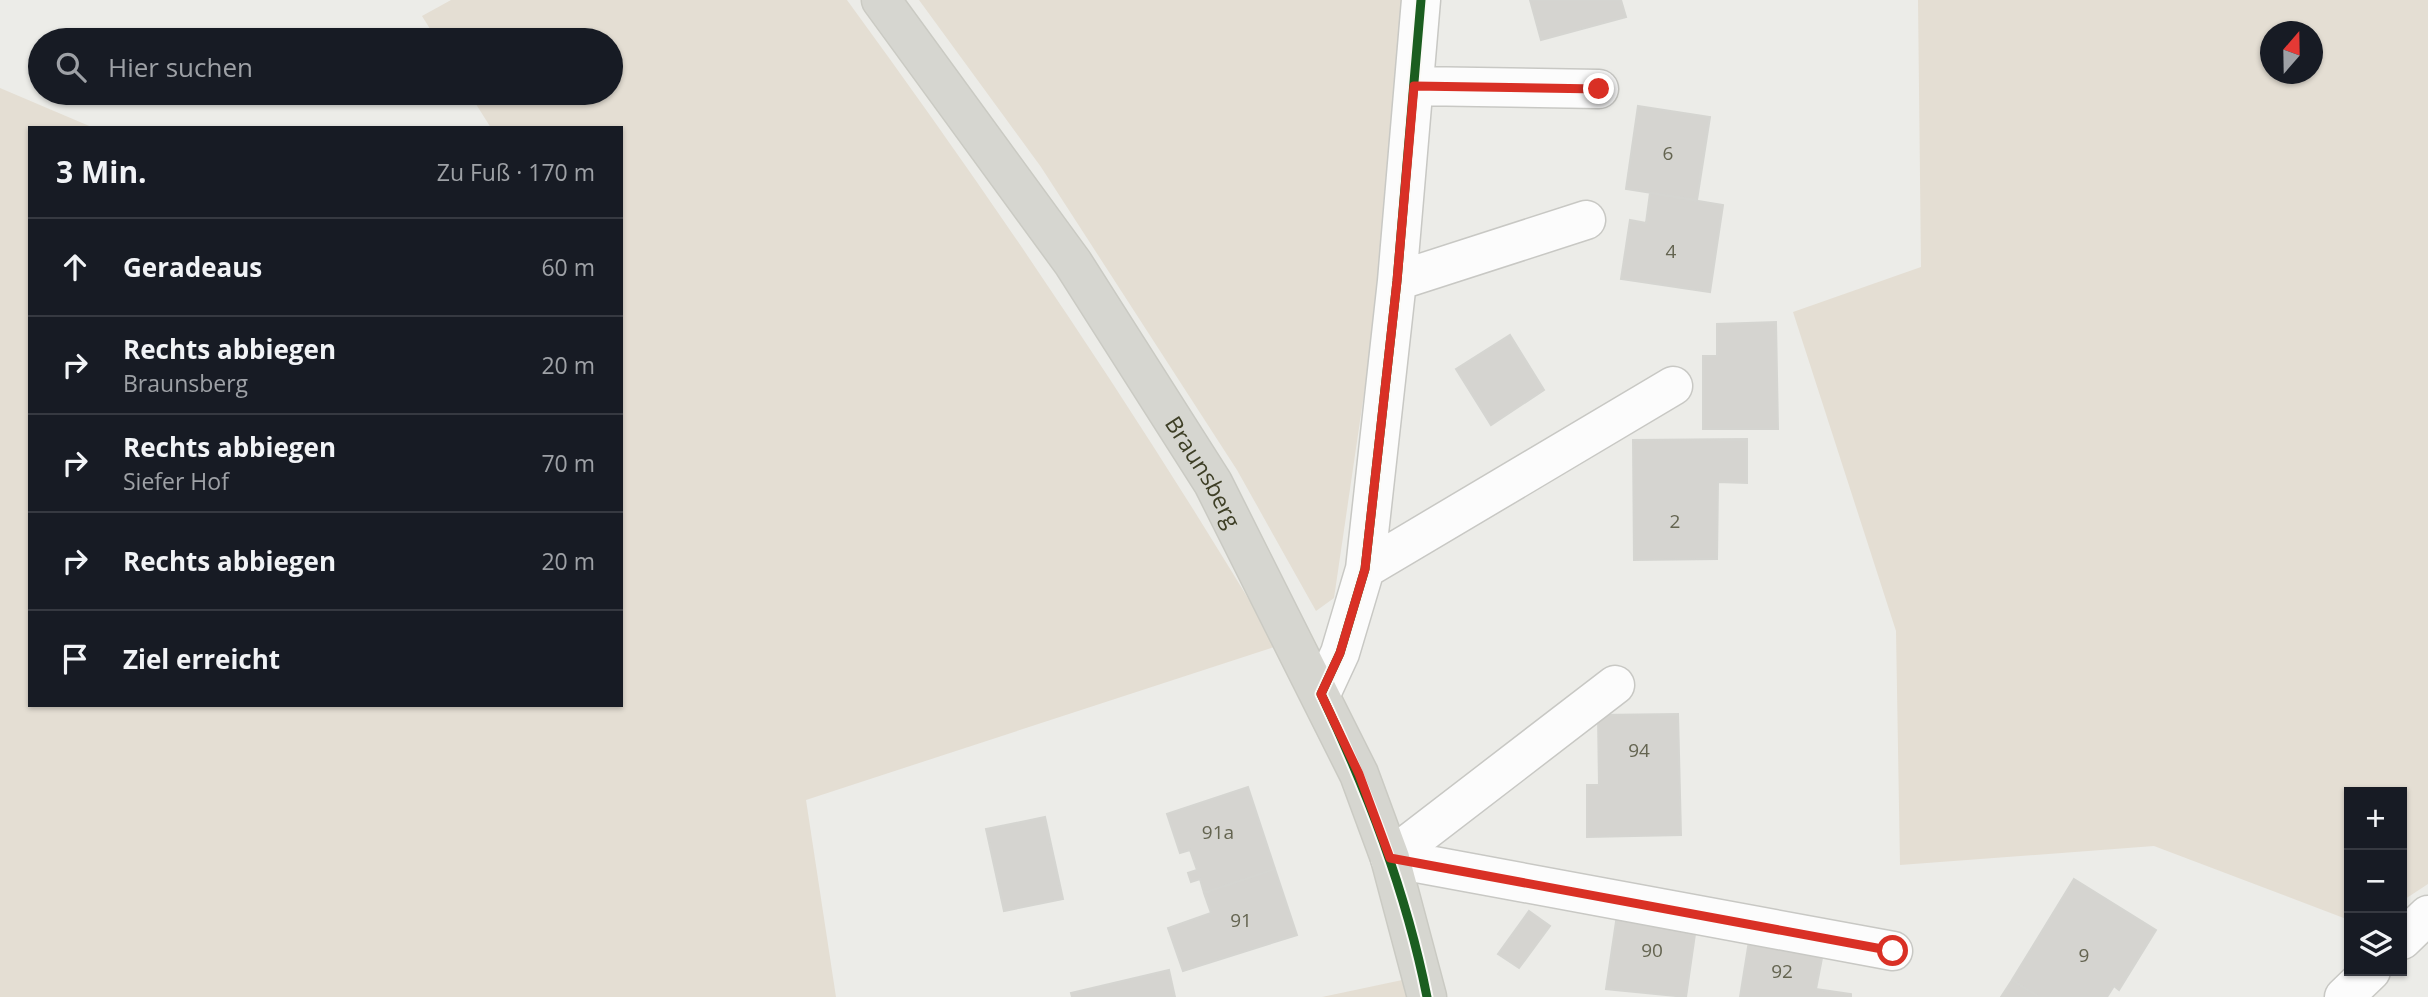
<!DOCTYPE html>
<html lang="de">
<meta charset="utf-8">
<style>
:root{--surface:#171b24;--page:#242831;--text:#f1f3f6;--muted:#9ea1a6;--line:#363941}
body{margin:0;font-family:"Open Sans",sans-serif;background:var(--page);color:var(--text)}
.controls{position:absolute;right:21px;bottom:21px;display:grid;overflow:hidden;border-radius:0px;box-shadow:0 2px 5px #0004}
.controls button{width:63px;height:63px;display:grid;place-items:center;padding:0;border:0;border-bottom:2px solid var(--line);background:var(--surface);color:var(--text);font:35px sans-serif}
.compass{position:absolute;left:2260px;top:21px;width:63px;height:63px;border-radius:50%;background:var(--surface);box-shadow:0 2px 5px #0004;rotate:20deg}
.stop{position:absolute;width:21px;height:21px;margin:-16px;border:5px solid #d93025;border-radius:50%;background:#fff}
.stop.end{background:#d93025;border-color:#fff;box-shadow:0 2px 7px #0008}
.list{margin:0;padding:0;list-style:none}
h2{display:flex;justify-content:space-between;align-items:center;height:91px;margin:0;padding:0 28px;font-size:30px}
h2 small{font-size:23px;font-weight:400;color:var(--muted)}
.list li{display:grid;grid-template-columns:46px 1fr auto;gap:21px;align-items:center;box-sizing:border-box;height:98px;padding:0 28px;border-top:2px solid var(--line)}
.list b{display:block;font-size:26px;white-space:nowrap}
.list p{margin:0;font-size:23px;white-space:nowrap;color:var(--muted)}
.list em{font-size:23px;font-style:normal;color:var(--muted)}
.icon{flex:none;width:38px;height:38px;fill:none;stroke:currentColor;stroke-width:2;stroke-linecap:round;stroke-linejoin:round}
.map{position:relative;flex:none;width:2428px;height:997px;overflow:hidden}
.search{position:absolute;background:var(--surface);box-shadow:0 2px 5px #0004;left:28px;top:28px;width:595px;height:77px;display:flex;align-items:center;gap:18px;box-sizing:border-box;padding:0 24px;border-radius:38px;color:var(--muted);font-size:26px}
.panel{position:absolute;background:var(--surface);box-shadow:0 2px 5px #0004;left:28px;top:126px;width:595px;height:581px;border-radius:0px}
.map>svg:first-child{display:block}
</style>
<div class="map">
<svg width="2428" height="997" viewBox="0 0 2428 997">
<rect width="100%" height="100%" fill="#ecece8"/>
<path fill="#e4ded3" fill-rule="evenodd" d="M451 0H847C1000 209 1144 424 1277 646L806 800 836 997H0V88L94 128H30V705H621V128H491L469 93H611V40H437L422 16Z
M919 0H1406L1381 278 1334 598 1316 611 1237 470 1041 167Z
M1918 0H2428V884L2402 901V792H2349V920L2154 846 1900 865 1896 631 1793 312 1921 267ZM2270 32H2312V74H2270Z
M1407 979 1409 997H1322Z"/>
<path fill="#d5d4d0" stroke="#d5d5d1" stroke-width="2" d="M1530 0H1621L1626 17 1541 40Z
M1638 106 1710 117 1697 200 1626 189Z
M1650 193 1723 205 1710 292 1621 279 1630 220 1646 223Z
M1776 322 1778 429H1703V356H1717V324Z
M1510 335 1544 390 1491 425 1456 369Z
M1747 439V483L1718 482 1717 559 1634 560 1633 440Z
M1678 714 1681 835 1587 837V785H1599L1598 715Z
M1248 787 1275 869 1204 893 1200 879 1191 882 1188 873 1197 870 1190 850 1180 853 1167 814Z
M1045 817 1063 899 1004 911 986 829Z
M1275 869 1297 935 1183 971 1168 928 1211 913 1204 893Z
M2074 879 2156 930 2119 990 2114 986 2107 997H2039L2012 980Z
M1529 911 1550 926 1519 968 1498 954Z
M1617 915 1696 927 1686 997 1606 989Z
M1749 941 1823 953 1816 989 1851 994V997H1740Z
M1169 970 1175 997H1072L1071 993Z
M2012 980 2039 997H2001Z"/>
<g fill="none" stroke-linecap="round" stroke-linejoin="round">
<g stroke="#c8c8c4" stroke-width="41">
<path id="minor" d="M1414 86 1599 89
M1397 281 1586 220
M1365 569 1673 386
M1321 694 1340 653 1365 569 1397 281 1421 0
M1390 858 1893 951
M1390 858 1615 685
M2402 940 2428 915
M2344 997 2371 971"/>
</g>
<g stroke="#cacac3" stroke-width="41">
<g id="major">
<path id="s1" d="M881 0 1073 263 1213 483 1359 774 1390 858 1427 997"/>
</g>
</g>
<use href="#minor" stroke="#fcfcfc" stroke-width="38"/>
<use href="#major" stroke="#d6d6d0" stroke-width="38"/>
<g stroke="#fbfaf7" stroke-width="13">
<path id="cycleway" d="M1421 0 1397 281 1365 569 1340 653 1321 694C1367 791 1406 891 1427 997"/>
</g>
<use href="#cycleway" stroke="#1b5e20" stroke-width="9"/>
</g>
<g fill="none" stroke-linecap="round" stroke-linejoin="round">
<path stroke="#d93025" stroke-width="9" d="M1599 89 1414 86 1397 281 1365 569 1340 653 1321 694 1359 774 1390 858 1893 951"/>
</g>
<g text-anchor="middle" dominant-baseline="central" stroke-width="7" stroke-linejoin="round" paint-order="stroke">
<g font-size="19" fill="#646450">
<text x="1668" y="153">6</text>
<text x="1671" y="251">4</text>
<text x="1675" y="521">2</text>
<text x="1639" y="750">94</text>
<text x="1218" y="832">91a</text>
<text x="1241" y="920">91</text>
<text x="1652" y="950">90</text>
<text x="2084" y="955">9</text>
<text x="1782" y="971">92</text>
</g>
<g font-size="23" fill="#3e3f26" stroke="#fbfaf7">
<text stroke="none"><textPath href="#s1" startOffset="572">Braunsberg</textPath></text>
</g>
</g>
</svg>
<div class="controls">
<button>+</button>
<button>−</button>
<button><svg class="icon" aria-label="layers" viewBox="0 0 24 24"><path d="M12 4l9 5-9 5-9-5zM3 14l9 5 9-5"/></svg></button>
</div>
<svg class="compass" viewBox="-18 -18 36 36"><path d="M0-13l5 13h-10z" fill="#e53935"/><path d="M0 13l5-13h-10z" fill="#9ea1a6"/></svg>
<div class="stop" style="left:1893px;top:951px"></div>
<div class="stop end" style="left:1599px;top:89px"></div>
<div class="search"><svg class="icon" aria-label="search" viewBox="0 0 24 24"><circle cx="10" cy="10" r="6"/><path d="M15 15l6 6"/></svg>Hier suchen</div>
<section class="panel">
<h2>3 Min.<small>Zu Fuß · 170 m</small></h2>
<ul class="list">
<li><svg class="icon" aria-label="ahead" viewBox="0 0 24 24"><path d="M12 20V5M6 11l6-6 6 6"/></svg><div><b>Geradeaus</b></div><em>60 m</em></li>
<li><svg class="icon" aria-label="right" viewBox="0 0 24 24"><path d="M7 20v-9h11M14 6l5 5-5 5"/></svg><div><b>Rechts abbiegen</b><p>Braunsberg</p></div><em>20 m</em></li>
<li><svg class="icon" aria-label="right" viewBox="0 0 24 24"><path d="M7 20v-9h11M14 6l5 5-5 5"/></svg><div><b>Rechts abbiegen</b><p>Siefer Hof</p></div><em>70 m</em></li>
<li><svg class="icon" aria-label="right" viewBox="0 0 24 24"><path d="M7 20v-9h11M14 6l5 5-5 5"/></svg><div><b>Rechts abbiegen</b></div><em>20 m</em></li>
<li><svg class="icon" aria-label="arrive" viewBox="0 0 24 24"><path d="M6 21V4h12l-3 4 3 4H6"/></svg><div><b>Ziel erreicht</b></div></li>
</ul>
</section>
</div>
